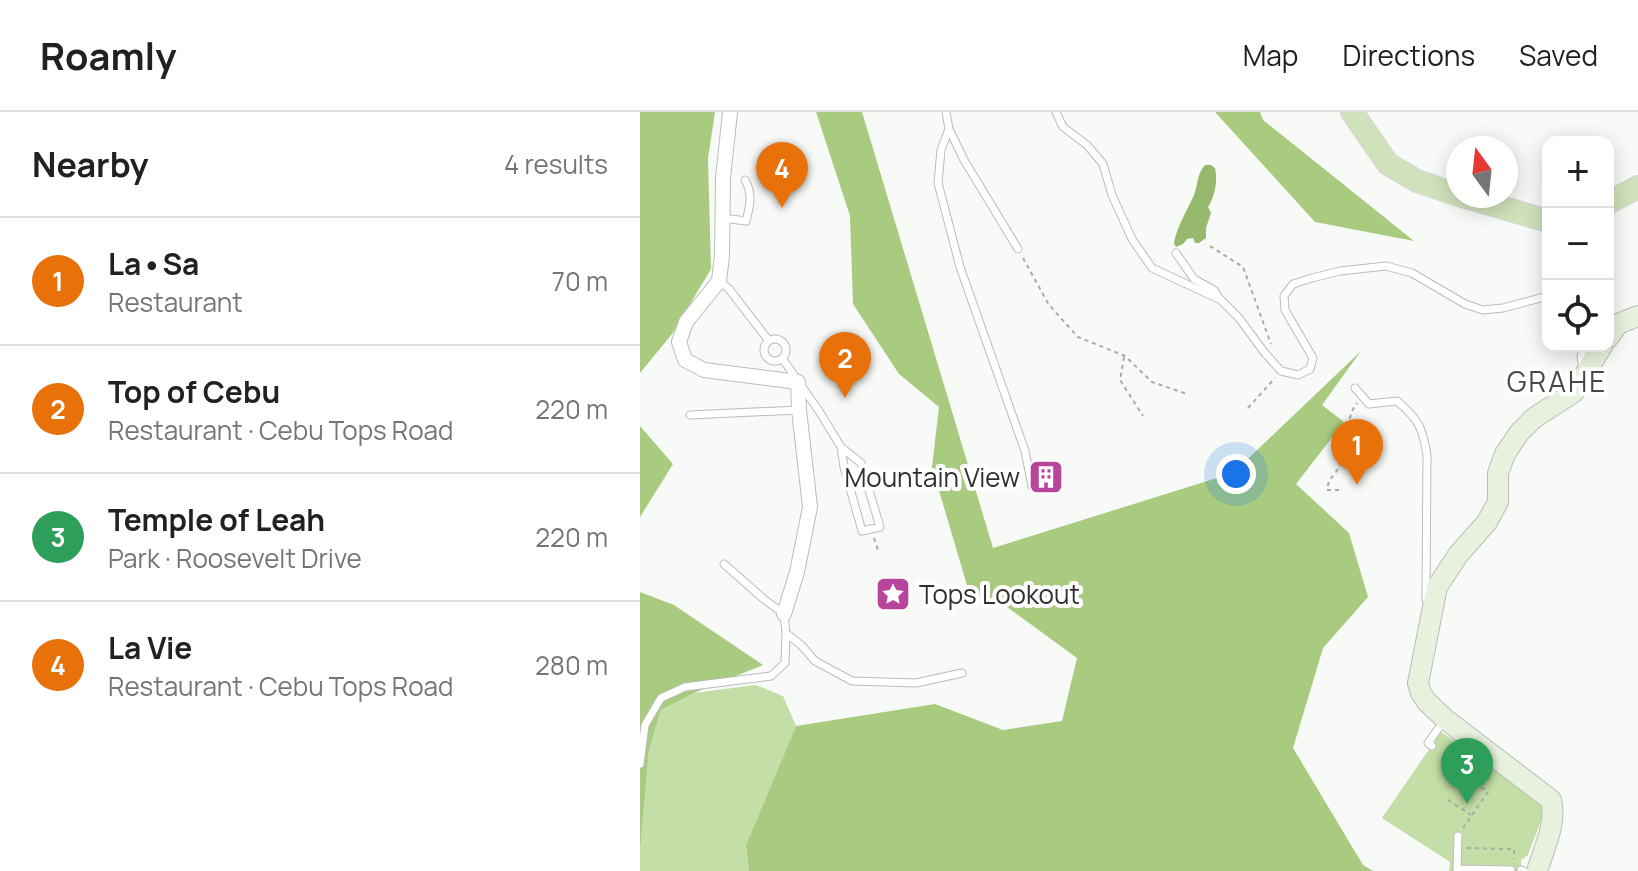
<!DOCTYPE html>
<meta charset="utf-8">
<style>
:root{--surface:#fff;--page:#f2f2f2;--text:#202124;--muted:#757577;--line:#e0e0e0;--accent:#0b8043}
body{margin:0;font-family:Manrope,sans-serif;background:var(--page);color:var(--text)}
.controls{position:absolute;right:24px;top:24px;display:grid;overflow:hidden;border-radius:16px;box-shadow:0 4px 20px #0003}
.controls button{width:72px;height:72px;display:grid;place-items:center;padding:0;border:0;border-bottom:2px solid var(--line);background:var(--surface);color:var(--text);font:40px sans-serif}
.compass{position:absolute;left:806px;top:24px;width:72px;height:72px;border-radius:50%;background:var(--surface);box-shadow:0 4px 20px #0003;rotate:345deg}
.you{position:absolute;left:596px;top:362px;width:28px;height:28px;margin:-20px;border:6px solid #fff;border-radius:50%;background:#1a73e8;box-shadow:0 0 0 12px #1a73e833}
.badge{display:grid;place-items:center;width:52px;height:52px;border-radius:50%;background:var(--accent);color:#fff;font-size:26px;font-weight:700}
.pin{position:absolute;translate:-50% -66px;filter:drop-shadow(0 2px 4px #0008)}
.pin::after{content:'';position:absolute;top:42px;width:28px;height:24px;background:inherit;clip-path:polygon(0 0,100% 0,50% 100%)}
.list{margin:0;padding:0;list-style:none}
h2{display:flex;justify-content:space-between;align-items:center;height:104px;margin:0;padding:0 32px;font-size:34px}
h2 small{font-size:26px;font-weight:400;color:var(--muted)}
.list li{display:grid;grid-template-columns:52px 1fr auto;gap:24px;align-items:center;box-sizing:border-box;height:128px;padding:0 32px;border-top:2px solid var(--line)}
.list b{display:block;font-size:30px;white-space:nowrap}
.list p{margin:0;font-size:26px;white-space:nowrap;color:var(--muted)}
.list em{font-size:26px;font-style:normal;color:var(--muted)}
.icon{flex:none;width:44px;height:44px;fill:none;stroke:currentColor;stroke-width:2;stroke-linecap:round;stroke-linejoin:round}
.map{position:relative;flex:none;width:998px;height:759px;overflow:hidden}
header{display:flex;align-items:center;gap:48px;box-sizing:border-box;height:112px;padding:0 40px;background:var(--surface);border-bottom:2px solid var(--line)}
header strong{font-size:38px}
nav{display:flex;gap:44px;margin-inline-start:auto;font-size:28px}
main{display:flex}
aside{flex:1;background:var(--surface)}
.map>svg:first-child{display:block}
</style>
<header>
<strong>Roamly</strong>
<nav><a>Map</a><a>Directions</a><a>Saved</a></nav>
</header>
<main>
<aside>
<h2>Nearby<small>4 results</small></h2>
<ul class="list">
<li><span class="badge" style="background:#e8710a">1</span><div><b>La•Sa</b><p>Restaurant</p></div><em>70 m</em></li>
<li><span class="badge" style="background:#e8710a">2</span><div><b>Top of Cebu</b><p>Restaurant · Cebu Tops Road</p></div><em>220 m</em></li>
<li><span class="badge" style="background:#2e9e5b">3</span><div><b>Temple of Leah</b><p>Park · Roosevelt Drive</p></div><em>220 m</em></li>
<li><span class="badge" style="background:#e8710a">4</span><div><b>La Vie</b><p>Restaurant · Cebu Tops Road</p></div><em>280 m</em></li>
</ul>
</aside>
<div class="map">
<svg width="998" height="759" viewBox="0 0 998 759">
<rect width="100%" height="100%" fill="#f8faf7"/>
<path fill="#c3dea6" d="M116 573 143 584 156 614 106 733 109 759H0V740L9 638 21 598 54 581Z
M801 620 902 685 905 698 888 743 881 748V759H809L810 750 742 706Z"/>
<path fill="#a8cb7f" d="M0 0H75L68 46 71 157 32 222 0 261Z
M176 0H222L353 436 593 361 721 239 682 293 704 310 656 372 709 421 728 485 683 536 653 636 723 753 733 759H109L106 733 156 614 295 592 363 618 422 609 437 546 367 495 329 480 292 355 299 295 259 262 213 192 210 104Z
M575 0H620L623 8 774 129 675 110Z
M0 314 33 352 0 405Z
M0 480 34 493 123 553 54 581 21 598 9 638 0 740Z"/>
<path fill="#96b96d" d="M565 53H571L575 56C578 69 575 84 568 95L571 101 566 116V126L559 131H555L553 126 547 127 543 132 536 135 534 131C537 114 547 99 554 83 558 72 557 62 565 53Z"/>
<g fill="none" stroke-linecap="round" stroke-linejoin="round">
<g stroke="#bbbcba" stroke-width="9">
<path id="lane" d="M306 0 309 17 301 38 298 71 320 155 385 339 392 374
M416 0 423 15 447 33 463 52 472 83 492 127 512 156 581 188 599 206 624 240 641 259 658 263 670 257 673 246 645 198 644 184 653 172 672 166 700 159 746 154 772 161 825 192 843 198 863 196 908 184
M309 17 324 48 378 137
M83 106 106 109C110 94 113 82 105 68
M536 141 554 167 574 178 579 186
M79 169 89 177 129 229
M124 238a11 11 0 1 1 22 0a11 11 0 1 1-22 0Z
M142 246 179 299 201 335 204 355 222 419 240 415 221 351 201 335
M943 257 941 245 944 234
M715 276 729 292 757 289C778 306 783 317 787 343L786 487
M50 303 159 298
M146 521 162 534 175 549 212 569 276 571 322 561
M792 634 788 631 803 610
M0 652 5 613 21 586 45 575 131 564 145 551 146 521 144 502 125 488 84 452
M818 724 817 757 871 758
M881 758 884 759"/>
</g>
<g stroke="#bbbcba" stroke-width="16">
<path id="street" d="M90 0 83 66 82 144 79 169 46 210 39 230 45 248 64 258 158 270 159 298 170 395 157 460 144 502"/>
</g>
<g stroke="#bbbcba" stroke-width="22">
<path id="secondary" d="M968 226 978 212 998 204
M897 759C904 737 917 710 911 688L805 607 787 590 781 581 778 571 797 475 818 443 847 410 858 390V361L865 342 879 321 894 306 934 280 962 234"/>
</g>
<g stroke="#d5d5d5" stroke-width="24">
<path id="primary" d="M712 0 748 52 777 69 818 83
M822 84 908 109
M968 91 998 75"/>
</g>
<path stroke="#a9aba8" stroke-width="2" stroke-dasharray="4 4" stroke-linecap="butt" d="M570 134 603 155 631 232
M383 146 409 193 438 225 485 244 512 270 547 282
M484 245 480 268 503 304
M608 296 635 266
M699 378H687C689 365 693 366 699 355 709 337 703 310 717 291
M234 426 238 438
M808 688 831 703
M823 716 848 680 829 667
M827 736 874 737V747"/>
<use href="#lane" stroke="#fff" stroke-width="7"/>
<use href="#street" stroke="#fff" stroke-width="14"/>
<use href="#secondary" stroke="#e8f1dd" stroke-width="20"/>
<use href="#primary" stroke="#d0e2bc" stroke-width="22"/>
</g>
<defs>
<g id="building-square" transform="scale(1.8)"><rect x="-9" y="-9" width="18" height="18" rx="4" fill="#b9449c" stroke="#fff"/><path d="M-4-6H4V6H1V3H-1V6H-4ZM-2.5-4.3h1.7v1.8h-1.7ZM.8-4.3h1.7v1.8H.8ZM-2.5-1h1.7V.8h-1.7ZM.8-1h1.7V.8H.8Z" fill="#fff"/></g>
<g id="sight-square" transform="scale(1.8)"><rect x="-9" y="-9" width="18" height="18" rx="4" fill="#b9449c" stroke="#fff"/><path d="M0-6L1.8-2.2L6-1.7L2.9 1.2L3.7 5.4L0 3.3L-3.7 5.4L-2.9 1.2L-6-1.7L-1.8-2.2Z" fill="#fff"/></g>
</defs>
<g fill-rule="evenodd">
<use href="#building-square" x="406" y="365"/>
<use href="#sight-square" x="253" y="482"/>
</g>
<g text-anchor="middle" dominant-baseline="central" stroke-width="8" stroke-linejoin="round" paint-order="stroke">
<g font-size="26" fill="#2e2f2e" stroke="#fff" text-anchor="end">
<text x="380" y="365">Mountain View</text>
<text x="279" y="482" text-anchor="start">Tops Lookout</text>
</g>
<g font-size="28" letter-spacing="2" fill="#484947" stroke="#fff">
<text x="917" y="269">GRAHE</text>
</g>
</g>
</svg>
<div class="controls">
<button>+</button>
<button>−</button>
<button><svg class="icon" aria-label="locate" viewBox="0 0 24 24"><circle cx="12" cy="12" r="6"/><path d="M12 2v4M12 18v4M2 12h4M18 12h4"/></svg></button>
</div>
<svg class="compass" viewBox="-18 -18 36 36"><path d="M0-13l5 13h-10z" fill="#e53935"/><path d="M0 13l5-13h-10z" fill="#757577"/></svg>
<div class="you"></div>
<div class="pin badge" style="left:717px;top:373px;background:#e8710a">1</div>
<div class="pin badge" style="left:205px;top:286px;background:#e8710a">2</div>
<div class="pin badge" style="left:827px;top:692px;background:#2e9e5b">3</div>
<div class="pin badge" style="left:142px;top:96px;background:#e8710a">4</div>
</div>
</main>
